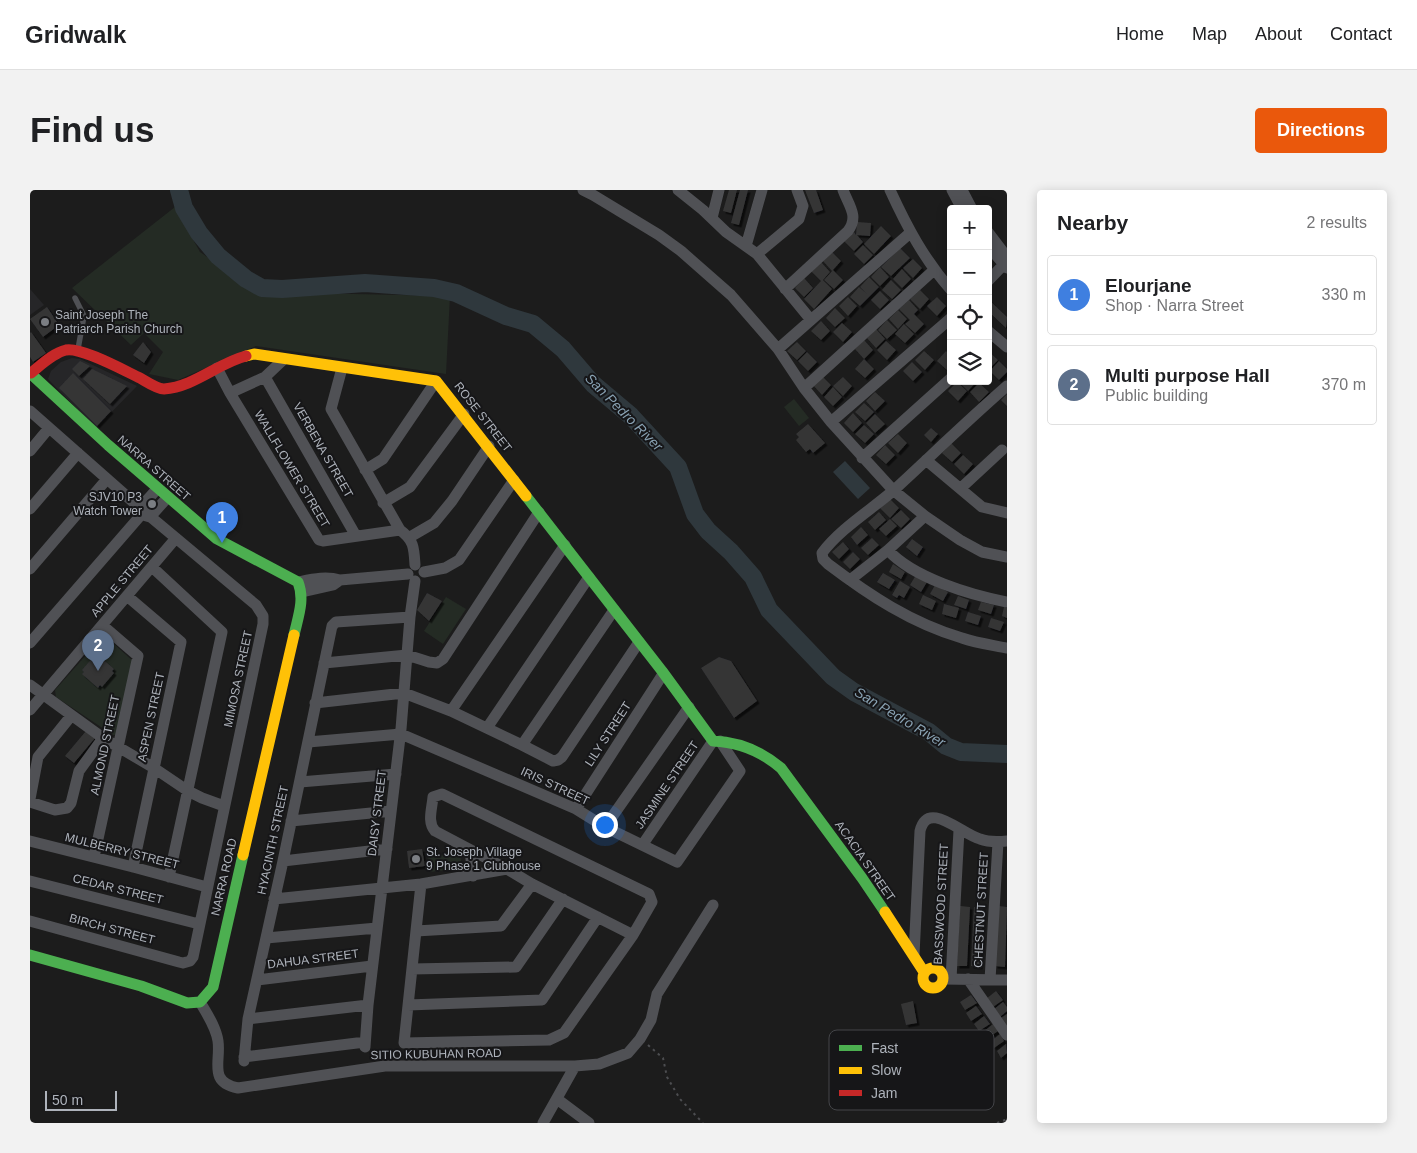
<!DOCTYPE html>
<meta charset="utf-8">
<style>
:root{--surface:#fff;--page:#f2f2f2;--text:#202124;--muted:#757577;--line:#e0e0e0;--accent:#ea580c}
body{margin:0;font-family:Helvetica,sans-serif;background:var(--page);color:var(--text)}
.controls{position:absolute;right:15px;top:15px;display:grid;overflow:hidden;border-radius:5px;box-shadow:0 2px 12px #0003}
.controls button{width:45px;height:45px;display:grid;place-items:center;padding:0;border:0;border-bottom:1px solid var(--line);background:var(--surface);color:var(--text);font:25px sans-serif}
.scale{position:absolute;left:15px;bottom:12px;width:72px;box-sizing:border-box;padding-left:5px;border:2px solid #aeb3bb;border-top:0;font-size:14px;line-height:18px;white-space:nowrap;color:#aeb3bb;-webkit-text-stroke:4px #161618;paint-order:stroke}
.you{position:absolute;left:574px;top:634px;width:18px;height:18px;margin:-12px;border:4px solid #fff;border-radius:50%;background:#1a73e8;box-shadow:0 0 0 8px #1a73e833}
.badge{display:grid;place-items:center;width:32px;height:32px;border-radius:50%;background:var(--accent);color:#fff;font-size:16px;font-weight:700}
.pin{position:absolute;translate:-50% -41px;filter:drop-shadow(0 1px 2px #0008)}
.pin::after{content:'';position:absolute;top:26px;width:18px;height:15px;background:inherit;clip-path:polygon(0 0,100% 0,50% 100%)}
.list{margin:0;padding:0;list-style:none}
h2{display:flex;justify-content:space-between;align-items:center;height:65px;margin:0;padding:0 20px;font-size:21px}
h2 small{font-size:16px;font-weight:400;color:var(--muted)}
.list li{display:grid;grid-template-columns:32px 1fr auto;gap:15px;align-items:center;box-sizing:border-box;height:80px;margin:0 10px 10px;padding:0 10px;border:1px solid var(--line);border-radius:5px}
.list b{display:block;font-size:19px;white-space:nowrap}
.list p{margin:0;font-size:16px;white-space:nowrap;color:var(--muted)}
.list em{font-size:16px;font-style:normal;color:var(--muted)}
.icon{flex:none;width:28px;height:28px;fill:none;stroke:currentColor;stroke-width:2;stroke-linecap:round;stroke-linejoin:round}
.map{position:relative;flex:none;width:977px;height:933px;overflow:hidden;border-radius:5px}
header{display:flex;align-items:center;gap:30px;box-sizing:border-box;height:70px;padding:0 25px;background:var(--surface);border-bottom:1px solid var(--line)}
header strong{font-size:24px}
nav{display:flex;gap:28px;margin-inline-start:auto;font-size:18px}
.intro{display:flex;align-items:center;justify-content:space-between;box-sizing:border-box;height:120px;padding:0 30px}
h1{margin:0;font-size:35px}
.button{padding:12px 22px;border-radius:5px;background:var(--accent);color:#fff;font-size:18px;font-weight:700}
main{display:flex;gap:30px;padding:0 30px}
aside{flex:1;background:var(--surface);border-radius:5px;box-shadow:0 2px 12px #0003}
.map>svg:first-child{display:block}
</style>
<header>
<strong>Gridwalk</strong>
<nav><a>Home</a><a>Map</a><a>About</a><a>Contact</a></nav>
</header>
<div class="intro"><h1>Find us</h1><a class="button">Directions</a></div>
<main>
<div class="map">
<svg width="977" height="933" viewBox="0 0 977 933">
<defs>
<filter id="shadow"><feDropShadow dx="2.5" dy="2.5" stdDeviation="0" flood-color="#0009"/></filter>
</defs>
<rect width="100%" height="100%" fill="#1c1c1c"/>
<path fill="#262628" d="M0 99 14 115 0 125Z
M42 168 50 169 107 196 66 238 18 189 21 181 31 172Z"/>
<path fill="#242b24" d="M145 17 170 62 227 102 420 106 416 184 226 156 148 190 119 184 133 162 114 143 101 155 42 98Z
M764 209 779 228 769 236 754 217Z
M416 407 436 419 413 454 394 441Z
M74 445 104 472 89 545H83L26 507 25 500Z
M430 663 432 678 400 682 398 666Z"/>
<path fill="#2f383d" d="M815 271 840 298 828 309 803 282Z"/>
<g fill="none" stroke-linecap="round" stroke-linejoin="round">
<path stroke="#2f383d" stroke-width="18" d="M149 0 154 18 169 43 188 66 216 89 232 98 252 99 335 93 404 98 426 103 476 126 503 134 533 159 563 194 601 226 648 277 665 324 678 341 701 362 723 387 739 420 803 487 824 502 899 542 916 556 931 562 977 564"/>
</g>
<path fill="#353536" filter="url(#shadow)" d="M699 0H707L701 23 693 21Z
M710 0H718L709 35 701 33Z
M775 0H786L793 20 784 23Z
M827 32 841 33 840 46 827 45 833 52 824 61 814 51 824 42 826 45Z
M851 36 861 46 844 64 834 54Z
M833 55 843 65 834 74 824 64Z
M870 58 880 68 861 86 851 77Z
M802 62 811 71 802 81 793 71Z
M883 69 892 78 883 88 873 78Z
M791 72 800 82 793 90 802 99 784 119 774 109 791 91 781 81Z
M850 77 859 87 850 96 841 87Z
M872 79 881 89 872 98 863 89Z
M803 80 813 90 804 99 794 90Z
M839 87 849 97 830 116 820 107 829 97 837 104 830 97Z
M774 88 783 98 774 107 765 98Z
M861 90 871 100 862 109 852 100Z
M890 100 899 109 890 119 880 109Z
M850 101 859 110 850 119 841 110Z
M818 107 827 116 818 126 809 116Z
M907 107 916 116 907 126 897 116Z
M958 109 977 127 976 138 958 121Z
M879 110 888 120 884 124 894 134 885 143 875 134 880 130 869 119Z
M17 117 29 135 13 147 0 129Z
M805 118 815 128 805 137 796 128Z
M868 120 877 129 868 139 859 129Z
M857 130 867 140 857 149 848 140Z
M791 131 800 141 791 150 781 141Z
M812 133 822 142 813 152 803 142Z
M874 134 884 144 875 153 865 144Z
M846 139 855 149 846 158 837 148Z
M1 142 16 163 3 172 0 167V143Z
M834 150 843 160 834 169 825 159Z
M856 151 866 160 857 170 847 160Z
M113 152 121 162 114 173 103 165Z
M767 152 776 161 767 170 757 161Z
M894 161 904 170 895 180 885 170Z
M916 161 921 166V176L917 180 907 171Z
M958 161 968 170 958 180Z
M777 162 787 172 778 181 768 171Z
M834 169 844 179 835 188 825 179Z
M50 171 60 176 49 186 42 179Z
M969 171 977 179V182L969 190 960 181Z
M882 172 892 182 883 191 873 181Z
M62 179 97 196 80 214 53 189Z
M43 183 81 221 67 236 29 198Z
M792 186 801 195 792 205 783 195Z
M813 187 822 196 813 206 803 196Z
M928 191H947L938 201Z
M927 192 937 201 928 211 918 201Z
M949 193 959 202 949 212 940 202Z
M803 197 812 207 803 216 794 207Z
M845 202 855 211 845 221 836 211Z
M977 204V216L971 210Z
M834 213 844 222 835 231 825 222Z
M823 223 832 233 823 242 814 233Z
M845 224 855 234 845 243 836 233Z
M778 234 795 253 783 263 780 259 776 262 766 250 769 247 766 244Z
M834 235 844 244 835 253 825 244Z
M901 238 908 244 901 252 894 245Z
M868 244 877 253 868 263 858 253Z
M921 253 931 263 922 272 912 263Z
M855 255 865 265 856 274 846 265Z
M933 265 943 274 934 284 924 274Z
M860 309 869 318 860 328 850 318Z
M871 320 880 329 871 338 861 329Z
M849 322 856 330 845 340 838 332Z
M860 329 867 336 856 346 849 339Z
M831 337 838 345 827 355 821 347Z
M842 348 849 355 838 365 831 358Z
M882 349 893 357 887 366 876 357Z
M813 352 819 359 809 369 802 362Z
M823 362 830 369 820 379 813 372Z
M863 374 875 382 871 389 859 382Z
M853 383 865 390 859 399 847 392Z
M886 385 897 392 891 402 880 395Z
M870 391 880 397 874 408 869 405 867 408 862 405Z
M905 395 918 402 913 411 900 404Z
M397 403 412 411 399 431 387 420Z
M893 405 906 411 902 420 889 414Z
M928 406 939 410 936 419 924 415Z
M951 412 964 415 961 424 948 420Z
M914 414 929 418 926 428 912 424Z
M974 417 977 418V428L972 426Z
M938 422 951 426 948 435 935 431Z
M961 428 974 432 970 441 958 437Z
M68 465 84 479 82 481 84 483 72 497 70 495 68 498 52 484 54 482 52 480 64 466 66 468Z
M689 467 701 471 727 511 704 528 671 478Z
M56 541 65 548 44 573 35 566Z
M392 659 395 676 379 678 377 661Z
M930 716 940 717 937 776H927Z
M969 716 977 717 975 777 965 776Z
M944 717H953L950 777 941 776Z
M966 801 973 810 963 817 956 809Z
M941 805 947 813 935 820 930 812Z
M883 811 887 833 876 835 871 814Z
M973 812 977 817V821L970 827 964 819Z
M946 816 952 824 941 831 936 823Z
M977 824V837L971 828Z
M954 826 960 834 949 841 944 834Z
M963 834 968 841 958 848 953 842Z
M970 844 974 851 964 858 960 852Z
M976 854 977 863 971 868 967 861Z"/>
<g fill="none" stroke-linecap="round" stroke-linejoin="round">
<path stroke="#4c4d50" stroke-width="2" stroke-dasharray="2.5 4" stroke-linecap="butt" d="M618 855 633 868 637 887 650 909 673 933
M967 933 975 930 977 928"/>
<path stroke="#505155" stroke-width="5.5" d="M45 108 54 126 48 159"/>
<path stroke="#505155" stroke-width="11" d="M553 0 563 5 629 45 651 61 701 105 748 159 774 198 801 232 863 300 895 326 930 350 952 362 977 367
M648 0 673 20 696 42 727 64 781 130
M860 0C877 37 894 69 921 100
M922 0 932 19
M932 0 942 19
M682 28 689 0
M958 42 977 67
M716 56 732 0
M958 56 977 78
M727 64 769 29 773 16 767 0
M958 91 977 71
M755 99 818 41C829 26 819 16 813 0
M958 141 977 157
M748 159 880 43
M187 178 200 203 289 350 293 351 370 340
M312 178 301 219 370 340C384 350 384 358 385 375
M235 187 326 346
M977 196C938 230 902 265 864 300 841 320 811 338 792 363L793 369 798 374C839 405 881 433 932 448 946 453 962 455 977 458
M774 198 904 80
M200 203 235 187 254 169
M0 221 110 318 226 415 233 426V434L163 767 160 771 153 773 149 772 0 731
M801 232 921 128
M0 261 19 238
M832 268 921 188
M896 270 952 317 977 323
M335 280 353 269 406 191
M931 298 972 260
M353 313 380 297 434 224
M0 319 48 263
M111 323 110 318 127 299
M113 325 120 327 137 308
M380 347 404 333 422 311 459 256
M858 360 895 326
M122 377 192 442 139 687
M0 379 77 289
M394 382 415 378 429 370 484 290
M820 390 858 360C883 388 941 405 977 412
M268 392C283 389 296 386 310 390L378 384
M272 402 303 395 310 390
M97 406 151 452 103 677
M584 420 492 555 523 571 528 570 532 567 609 452
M0 453 111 325
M294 473 377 465 399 472 407 473 413 469 509 322
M0 495 73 548 124 578 158 601 172 608 194 616
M285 513 374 503 421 521 492 555
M0 520 146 348
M421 521 535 355
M457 538 559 387
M278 552 371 544 546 619 575 637 647 672 710 581 690 551
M270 592 366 584
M0 609 8 567 41 526
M0 612 25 620 37 618 41 613 49 581 73 548
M546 619 633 484
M261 631 361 621
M575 637 659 517
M0 651 103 677 177 697
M613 654 683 551
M440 660 443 686
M64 667 108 466 72 435
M253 671 357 659
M477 679 405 641C397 632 402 619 403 607L412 604 619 704 622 712 603 745
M0 691 169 734
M244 709 391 694 477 679 502 694 603 745 534 843 519 850 374 853 391 694
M386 741 471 736 502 694
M236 748 347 738
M884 765 890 641C898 609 931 644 950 649 958 652 968 652 977 651
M382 779 486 777 533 709
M913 789 977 790
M921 789 929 640
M938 789 977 845
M227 790 342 776
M960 790 968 652
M170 812C177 824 186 837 188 851 191 872 178 892 208 898L355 876H545L569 874 598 863 610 849 621 830 627 804 683 715
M378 815 512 810 568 727
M218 829 338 815
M335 857 338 815 371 539 380 427 385 391
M214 867 335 852
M214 871 218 829 253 671 302 436 306 432 380 427
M527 909 559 933
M513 933 545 876"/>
<path stroke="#4caf50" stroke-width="11" d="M0 183 78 255 187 349 268 392C275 410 268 427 264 445
M496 306 632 481 683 551C709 552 731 561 751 578L832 688 855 722
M0 765 111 796 157 813 170 812 183 797 213 665"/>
<path stroke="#ffc107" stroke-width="11" d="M216 166 224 164 406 191 496 306
M213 665 264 445
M855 722 894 782
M893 788a10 10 0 1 1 20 0a10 10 0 1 1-20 0Z"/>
<path stroke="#c62828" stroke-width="11" d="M1 183C11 175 23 163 36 160 52 157 95 181 110 188 117 192 127 199 134 199 164 197 188 173 216 166"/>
</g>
<g fill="#7b7e83" stroke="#161618" stroke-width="2">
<circle cx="15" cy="132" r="5"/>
<circle cx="122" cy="314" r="5"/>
<circle cx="386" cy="669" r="5"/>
</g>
<g text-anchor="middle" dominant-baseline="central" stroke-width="4" stroke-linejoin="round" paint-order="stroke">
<g font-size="12" fill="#aeb3bb" stroke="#161618" text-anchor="start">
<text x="25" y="125">Saint Joseph The<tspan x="25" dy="14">Patriarch Parish Church</tspan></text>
<text x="112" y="307" text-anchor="end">SJV10 P3<tspan x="112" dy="14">Watch Tower</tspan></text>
<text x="396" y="662">St. Joseph Village<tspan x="396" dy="14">9 Phase 1 Clubhouse</tspan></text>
</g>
<g font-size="12" fill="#aeb3bb" stroke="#161618">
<text transform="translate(453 227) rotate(52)">ROSE STREET</text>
<text transform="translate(293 260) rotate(60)">VERBENA STREET</text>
<text transform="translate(124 278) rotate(41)">NARRA STREET</text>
<text transform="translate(262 279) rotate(59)">WALLFLOWER STREET</text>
<text transform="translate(92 391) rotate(-50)">APPLE STREET</text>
<text transform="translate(208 489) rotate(-78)">MIMOSA STREET</text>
<text transform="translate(121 527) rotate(-78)">ASPEN STREET</text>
<text transform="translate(578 544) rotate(-57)">LILY STREET</text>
<text transform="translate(75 555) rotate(-78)">ALMOND STREET</text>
<text transform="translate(637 595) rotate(-56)">JASMINE STREET</text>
<text transform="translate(525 596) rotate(25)">IRIS STREET</text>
<text transform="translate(347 623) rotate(-83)">DAISY STREET</text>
<text transform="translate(243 650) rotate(-78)">HYACINTH STREET</text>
<text transform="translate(92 661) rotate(14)">MULBERRY STREET</text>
<text transform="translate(835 671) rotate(55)">ACACIA STREET</text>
<text transform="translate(194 687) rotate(-77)">NARRA ROAD</text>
<text transform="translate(88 699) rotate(14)">CEDAR STREET</text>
<text transform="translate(911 714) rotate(-87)">BASSWOOD STREET</text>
<text transform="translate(951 720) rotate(-87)">CHESTNUT STREET</text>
<text transform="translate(82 739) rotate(15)">BIRCH STREET</text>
<text transform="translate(283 769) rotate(-7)">DAHUA STREET</text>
<text transform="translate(406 864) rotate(-1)">SITIO KUBUHAN ROAD</text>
</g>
<g font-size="14" font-style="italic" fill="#89a2b3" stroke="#161618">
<text transform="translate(594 222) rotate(45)">San Pedro River</text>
<text transform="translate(870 527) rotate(31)">San Pedro River</text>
</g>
</g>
<rect x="799" y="840" width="165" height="80" rx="8" fill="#161618" stroke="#444549" stroke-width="1"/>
<rect x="809" y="855" width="23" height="6" fill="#4caf50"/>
<rect x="809" y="877" width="23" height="7" fill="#ffc107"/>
<rect x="809" y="900" width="23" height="6" fill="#c62828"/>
<g font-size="14" fill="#aeb3bb">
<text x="841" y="863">Fast</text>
<text x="841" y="885">Slow</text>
<text x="841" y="908">Jam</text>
</g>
</svg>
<div class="controls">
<button>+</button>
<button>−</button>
<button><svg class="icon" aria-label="locate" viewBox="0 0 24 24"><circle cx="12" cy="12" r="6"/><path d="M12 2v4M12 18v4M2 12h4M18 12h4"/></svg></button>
<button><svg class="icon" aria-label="layers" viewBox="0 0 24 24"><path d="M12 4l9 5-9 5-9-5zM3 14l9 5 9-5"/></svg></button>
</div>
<div class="scale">50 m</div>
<div class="you"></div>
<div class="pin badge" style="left:192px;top:353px;background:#3f7fe0">1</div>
<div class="pin badge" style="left:68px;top:481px;background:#5c6f8a">2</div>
</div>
<aside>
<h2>Nearby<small>2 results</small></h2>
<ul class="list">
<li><span class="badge" style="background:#3f7fe0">1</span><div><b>Elourjane</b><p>Shop · Narra Street</p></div><em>330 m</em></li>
<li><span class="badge" style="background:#5c6f8a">2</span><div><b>Multi purpose Hall</b><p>Public building</p></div><em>370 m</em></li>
</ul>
</aside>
</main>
